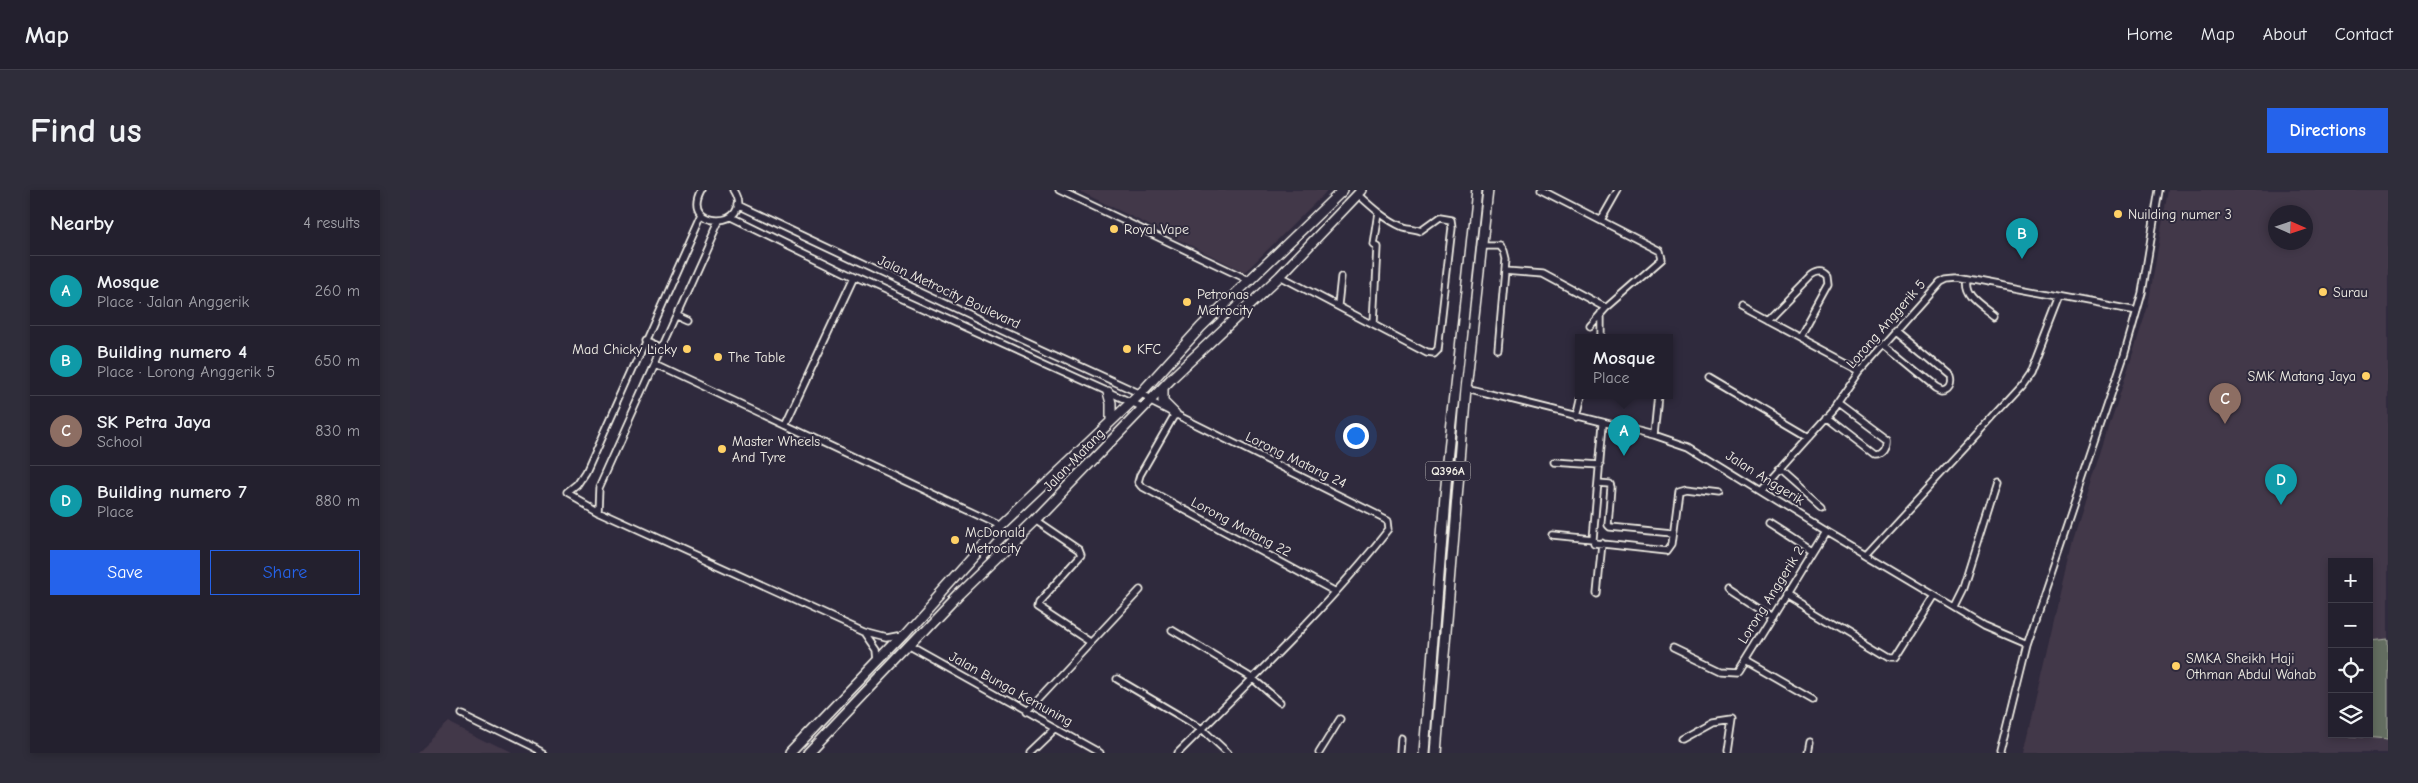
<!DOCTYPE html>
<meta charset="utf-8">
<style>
:root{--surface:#23202e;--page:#2f2d3a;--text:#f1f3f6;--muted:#a3a3aa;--line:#403e4a;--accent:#2563eb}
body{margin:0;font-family:"Comic Neue",sans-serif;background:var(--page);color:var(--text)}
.controls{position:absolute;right:15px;bottom:15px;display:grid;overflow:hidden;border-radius:0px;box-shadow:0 2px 8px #0003}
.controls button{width:45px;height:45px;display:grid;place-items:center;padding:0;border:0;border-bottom:1px solid var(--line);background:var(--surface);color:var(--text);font:25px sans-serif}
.compass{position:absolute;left:1858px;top:15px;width:45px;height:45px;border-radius:50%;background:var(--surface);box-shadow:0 2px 8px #0003;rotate:93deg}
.you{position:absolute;left:945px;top:245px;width:18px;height:18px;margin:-12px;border:4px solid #fff;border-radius:50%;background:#1a73e8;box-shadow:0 0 0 8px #1a73e833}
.badge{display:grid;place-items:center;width:32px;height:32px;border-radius:50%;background:var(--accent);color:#fff;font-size:16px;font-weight:700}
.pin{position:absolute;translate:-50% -41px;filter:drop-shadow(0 1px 2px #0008)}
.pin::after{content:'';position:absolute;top:26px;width:18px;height:15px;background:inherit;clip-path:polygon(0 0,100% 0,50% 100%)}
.popup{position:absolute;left:1165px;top:144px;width:98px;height:65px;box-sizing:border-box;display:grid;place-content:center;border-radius:0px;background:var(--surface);filter:drop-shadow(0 1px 4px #0005);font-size:16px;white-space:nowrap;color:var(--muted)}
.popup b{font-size:19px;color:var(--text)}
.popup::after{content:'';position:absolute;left:50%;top:100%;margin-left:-10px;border:10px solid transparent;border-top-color:var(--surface)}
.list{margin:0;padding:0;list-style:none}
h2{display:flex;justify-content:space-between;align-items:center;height:65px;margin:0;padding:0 20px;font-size:21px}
h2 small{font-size:16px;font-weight:400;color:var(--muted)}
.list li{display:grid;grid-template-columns:32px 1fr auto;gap:15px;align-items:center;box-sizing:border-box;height:70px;padding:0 20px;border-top:1px solid var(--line)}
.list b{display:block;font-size:19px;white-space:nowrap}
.list p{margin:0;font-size:16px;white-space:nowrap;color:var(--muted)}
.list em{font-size:16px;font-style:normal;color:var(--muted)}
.actions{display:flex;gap:10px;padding:15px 20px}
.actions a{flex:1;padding:11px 0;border:1px solid var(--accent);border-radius:0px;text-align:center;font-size:18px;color:var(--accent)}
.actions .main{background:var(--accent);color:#fff}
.icon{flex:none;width:28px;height:28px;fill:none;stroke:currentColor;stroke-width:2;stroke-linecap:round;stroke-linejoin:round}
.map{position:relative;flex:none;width:1978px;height:563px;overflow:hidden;border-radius:0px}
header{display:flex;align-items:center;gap:30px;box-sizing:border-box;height:70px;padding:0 25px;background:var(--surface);border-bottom:1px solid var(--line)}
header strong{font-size:24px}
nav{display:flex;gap:28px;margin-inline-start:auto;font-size:18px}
.intro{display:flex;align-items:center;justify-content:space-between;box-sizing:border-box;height:120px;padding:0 30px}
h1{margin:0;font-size:35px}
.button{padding:12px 22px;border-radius:0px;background:var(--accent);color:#fff;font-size:18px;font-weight:700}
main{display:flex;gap:30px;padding:0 30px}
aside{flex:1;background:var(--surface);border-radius:0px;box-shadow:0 2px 8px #0003}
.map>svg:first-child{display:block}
</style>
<header>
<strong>Map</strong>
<nav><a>Home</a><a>Map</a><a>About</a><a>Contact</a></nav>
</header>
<div class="intro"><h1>Find us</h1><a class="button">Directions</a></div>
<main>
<aside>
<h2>Nearby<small>4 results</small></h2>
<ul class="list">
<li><span class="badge" style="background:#0f9aa8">A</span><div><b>Mosque</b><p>Place · Jalan Anggerik</p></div><em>260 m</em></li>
<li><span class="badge" style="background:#0f9aa8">B</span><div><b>Building numero 4</b><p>Place · Lorong Anggerik 5</p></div><em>650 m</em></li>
<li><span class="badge" style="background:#8d6e63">C</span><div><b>SK Petra Jaya</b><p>School</p></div><em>830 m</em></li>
<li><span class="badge" style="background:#0f9aa8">D</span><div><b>Building numero 7</b><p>Place</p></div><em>880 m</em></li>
</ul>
<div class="actions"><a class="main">Save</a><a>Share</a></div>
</aside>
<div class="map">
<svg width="1978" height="563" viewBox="0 0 1978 563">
<rect width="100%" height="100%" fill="#2f2a3d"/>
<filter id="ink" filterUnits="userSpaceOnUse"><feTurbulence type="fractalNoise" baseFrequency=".02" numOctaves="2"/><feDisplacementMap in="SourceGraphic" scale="10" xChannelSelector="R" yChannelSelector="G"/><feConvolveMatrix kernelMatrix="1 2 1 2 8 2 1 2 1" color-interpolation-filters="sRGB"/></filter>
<g filter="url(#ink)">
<path fill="#423748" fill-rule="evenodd" d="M667 0H918L835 82Z
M1758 0H1978V563H1614L1663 351 1738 116ZM1866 22H1896V52H1866ZM1922 372H1959V544H1922Z
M39 532 101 563H5Z"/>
<path fill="#646d60" stroke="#acafa4" d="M1978 449V549L1940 546V544H1959V451Z"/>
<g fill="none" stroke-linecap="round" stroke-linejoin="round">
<g stroke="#f4f1e8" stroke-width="9">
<path id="minor" d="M292 0C270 41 347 39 323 0
M649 0 841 91
M1131 0 1250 61 1252 69 1196 118 1180 136
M327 15 598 143 742 209
M292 24 176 284 168 296 158 304 188 321 454 442 477 448 492 445
M321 27 444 87 734 218
M1191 30 1208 0
M1072 56H1090L1094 61 1096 69 1088 160
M1095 81 1133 84 1196 118
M870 86 1017 163 1024 164 1028 160 1042 37 1041 30 1029 28 1011 41C1005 38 999 39 993 37 976 30 961 16 948 4
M1556 90C1552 107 1572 117 1584 127
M928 115 931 87
M1331 116 1451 180
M268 126 279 131
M1357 130 1401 85C1407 81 1412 80 1417 86L1418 94 1389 147
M964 133 968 57 964 55 969 23
M1191 147V123
M234 150 253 158
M1474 155 1525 197 1531 200C1539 200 1542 193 1540 186L1485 140
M245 174 591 336
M1299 188 1399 247
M1056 198 1244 245 1279 257 1415 341 1575 436 1617 454
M741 212 978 330 979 339C916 419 840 491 768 563
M765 224 730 285 728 292 731 296 924 401
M1167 227 1172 205
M1416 227 1464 264C1471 264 1476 256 1475 249L1428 214
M1193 234 1183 349 1184 353 1257 361 1262 354 1269 300 1276 298 1309 302
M375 235 444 87
M1244 245 1248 205
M1144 272 1190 275
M1368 280 1411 318
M1188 293 1200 294 1201 297 1198 335 1200 337 1262 343
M1351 300 1424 219 1451 180 1530 91 1536 88 1546 87 1727 121
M188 321 189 298 309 31
M625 330 669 360 671 365 628 413 627 417 680 452
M1360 334 1402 361
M1142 345 1183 349
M1456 365 1611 197 1620 184 1650 107
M1320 398 1363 426
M1187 404 1192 353
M1375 405 1480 468H1485L1524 406
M1544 416 1553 398 1586 293
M762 440 842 488 870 512
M456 444 467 460 468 471
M499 456 690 563
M1263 458 1311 481 1328 482 1415 341
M1335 471 1403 510
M707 489 792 539 818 563
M52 523 134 563
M615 523 730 400
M1271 549 1302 532 1322 529 1317 563
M620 563 645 539
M909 563 930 529
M991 563 992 549
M1398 563 1400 552
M1590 563 1617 454 1714 166 1732 103 1749 0"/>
</g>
<g stroke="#f4f1e8" stroke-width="12">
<path id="primary" d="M753 198V212L765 224
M698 202 701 213V231
M380 563 493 445 591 336 731 203 791 137 933 0
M398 563 549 404 625 330 763 187 870 86 952 0
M1015 563 1038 270 1067 0
M1026 563 1056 198 1078 0"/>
</g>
<use href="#minor" stroke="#2f2a3d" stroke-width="5.5"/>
<use href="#primary" stroke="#2f2a3d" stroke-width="9"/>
</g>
</g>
<g fill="#ffd166" stroke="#2f2a3d" stroke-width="2">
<circle cx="1708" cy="24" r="5"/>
<circle cx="704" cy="39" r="5"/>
<circle cx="1913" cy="102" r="5"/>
<circle cx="777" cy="112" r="5"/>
<circle cx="277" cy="159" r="5"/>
<circle cx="717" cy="159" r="5"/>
<circle cx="308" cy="167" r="5"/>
<circle cx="1956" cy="186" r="5"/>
<circle cx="312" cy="259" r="5"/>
<circle cx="545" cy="350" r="5"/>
<circle cx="1766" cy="476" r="5"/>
</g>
<g text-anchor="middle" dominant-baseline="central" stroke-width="4" stroke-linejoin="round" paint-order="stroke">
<rect fill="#2f2a3d" stroke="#b9b5b5" stroke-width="1" x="1015.5" y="271.5" width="45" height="19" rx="4"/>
<g font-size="12" font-weight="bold" fill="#f4f1e8">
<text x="1038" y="281">Q396A</text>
</g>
<g font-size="14" fill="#f4f1e8" stroke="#2f2a3d" text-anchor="start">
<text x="1718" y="24">Nuilding numer 3</text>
<text x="714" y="39">Royal Vape</text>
<text x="1923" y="102">Surau</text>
<text x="787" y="104">Petronas<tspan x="787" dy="16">Metrocity</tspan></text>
<text x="267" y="159" text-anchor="end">Mad Chicky Licky</text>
<text x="727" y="159">KFC</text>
<text x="318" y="167">The Table</text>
<text x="1946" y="186" text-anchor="end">SMK Matang Jaya</text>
<text x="322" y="251">Master Wheels<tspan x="322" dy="16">And Tyre</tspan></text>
<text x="555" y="342">McDonald<tspan x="555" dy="16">Metrocity</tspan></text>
<text x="1776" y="468">SMKA Sheikh Haji<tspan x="1776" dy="16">Othman Abdul Wahab</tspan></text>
</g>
<g font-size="14" fill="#f4f1e8" stroke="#2f2a3d">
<text transform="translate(539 102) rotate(25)">Jalan Metrocity Boulevard</text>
<text transform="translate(1476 134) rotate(-49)">Lorong Anggerik 5</text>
<text transform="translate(664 270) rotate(-46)">Jalan Matang</text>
<text transform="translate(886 270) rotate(26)">Lorong Matang 24</text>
<text transform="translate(1355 288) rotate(32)">Jalan Anggerik</text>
<text transform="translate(831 337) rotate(28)">Lorong Matang 22</text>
<text transform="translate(1361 405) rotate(-58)">Lorong Anggerik 2</text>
<text transform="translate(601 499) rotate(29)">Jalan Bunga Kemuning</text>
</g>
</g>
</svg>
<div class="controls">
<button>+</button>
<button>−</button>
<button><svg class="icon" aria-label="locate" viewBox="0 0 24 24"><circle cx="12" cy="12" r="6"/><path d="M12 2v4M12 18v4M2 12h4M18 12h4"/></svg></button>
<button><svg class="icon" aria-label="layers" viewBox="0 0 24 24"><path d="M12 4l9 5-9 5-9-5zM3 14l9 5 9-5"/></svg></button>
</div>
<svg class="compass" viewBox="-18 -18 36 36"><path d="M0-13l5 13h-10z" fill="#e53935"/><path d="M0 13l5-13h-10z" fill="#a3a3aa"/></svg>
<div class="you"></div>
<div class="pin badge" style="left:1214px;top:266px;background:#0f9aa8">A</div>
<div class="popup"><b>Mosque</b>Place</div>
<div class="pin badge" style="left:1612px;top:69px;background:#0f9aa8">B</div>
<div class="pin badge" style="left:1815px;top:234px;background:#8d6e63">C</div>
<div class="pin badge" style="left:1871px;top:315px;background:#0f9aa8">D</div>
</div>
</main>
